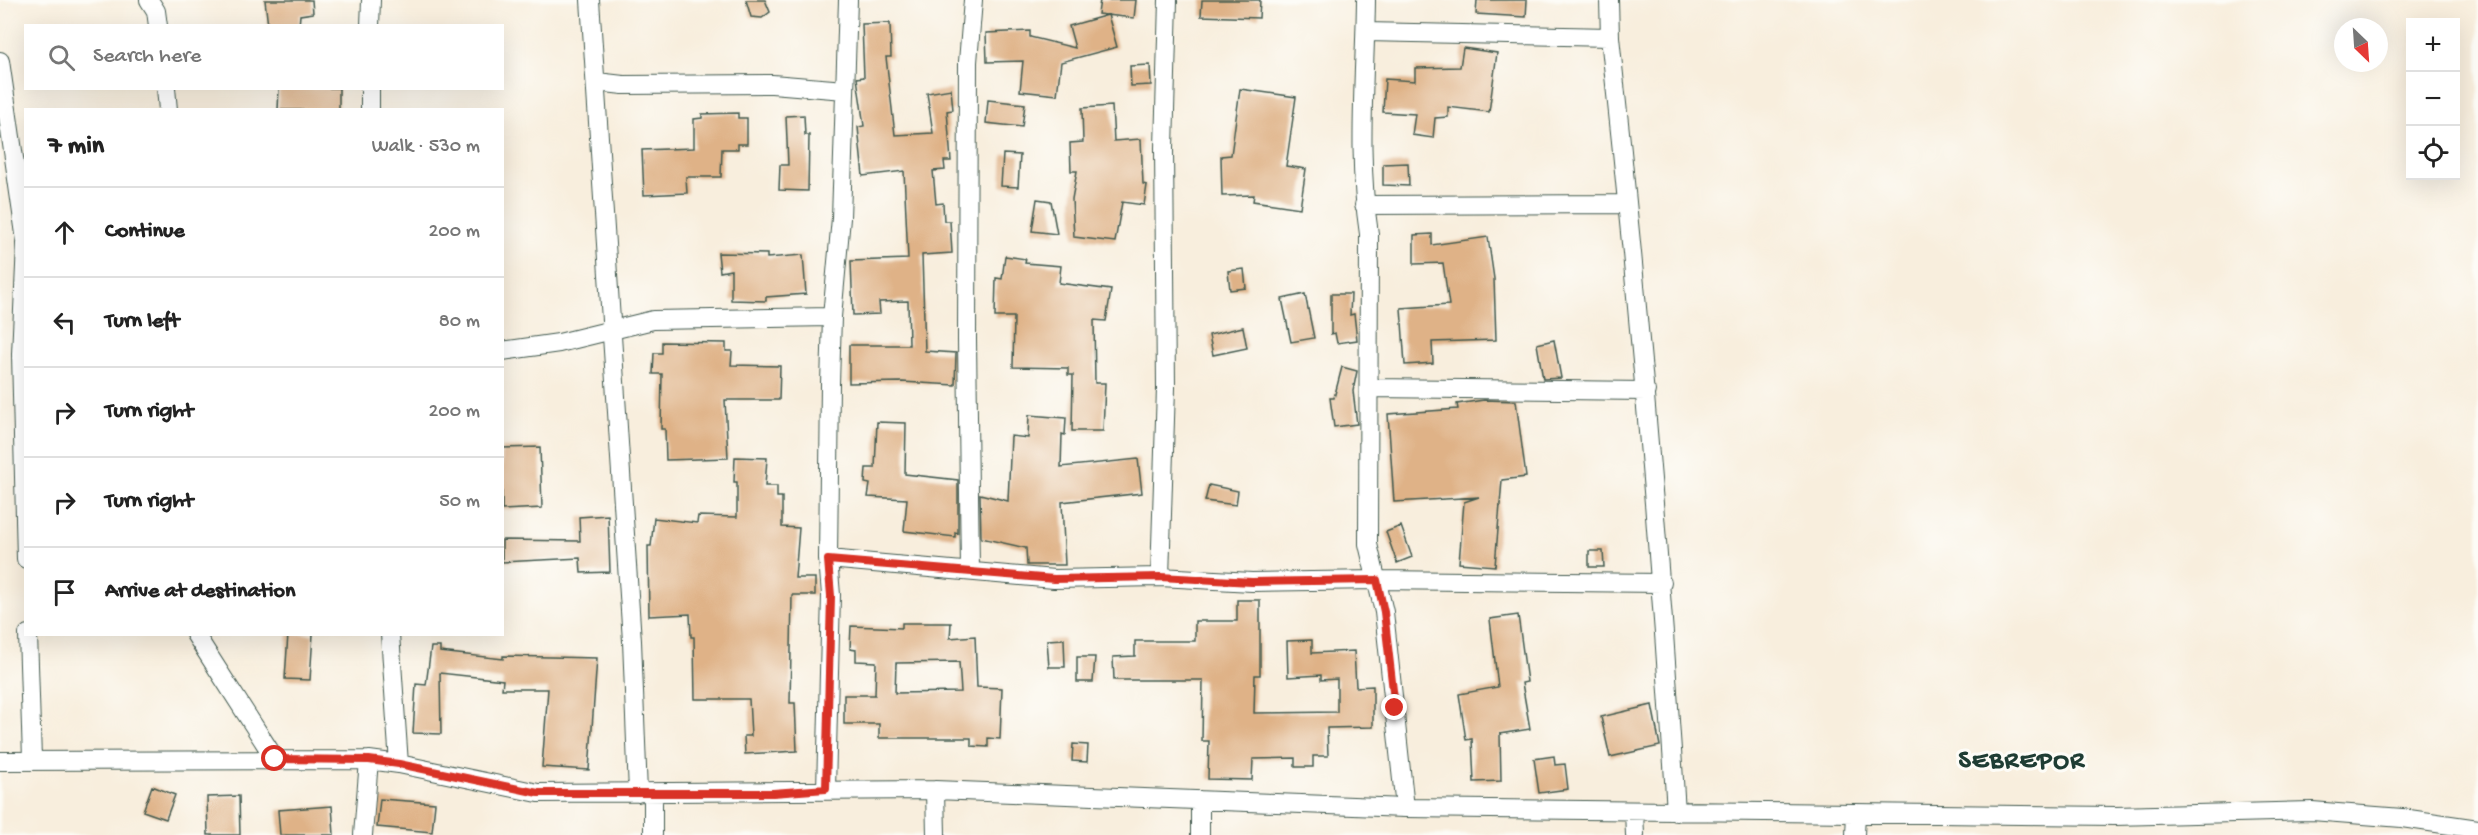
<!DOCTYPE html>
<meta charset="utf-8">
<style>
:root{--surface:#fff;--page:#f6f6f6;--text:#222;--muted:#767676;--line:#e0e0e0}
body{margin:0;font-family:"Gochi Hand",sans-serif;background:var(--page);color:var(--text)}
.controls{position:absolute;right:18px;top:18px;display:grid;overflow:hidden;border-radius:0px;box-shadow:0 6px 24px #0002}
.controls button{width:54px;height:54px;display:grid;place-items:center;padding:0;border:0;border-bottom:2px solid var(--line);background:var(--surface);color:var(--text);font:30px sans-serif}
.compass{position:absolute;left:2334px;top:18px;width:54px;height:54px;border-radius:50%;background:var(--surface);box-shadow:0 6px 24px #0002;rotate:155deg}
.stop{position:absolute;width:18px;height:18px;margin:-14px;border:4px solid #d93025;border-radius:50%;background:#fff}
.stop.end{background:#d93025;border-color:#fff;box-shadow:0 2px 6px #0008}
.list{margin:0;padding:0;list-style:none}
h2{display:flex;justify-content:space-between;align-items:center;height:78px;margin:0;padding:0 24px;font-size:26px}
h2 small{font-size:20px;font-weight:400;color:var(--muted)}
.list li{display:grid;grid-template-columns:39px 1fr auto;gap:18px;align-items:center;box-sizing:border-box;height:90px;padding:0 24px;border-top:2px solid var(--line)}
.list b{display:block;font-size:22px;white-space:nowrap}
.list em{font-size:20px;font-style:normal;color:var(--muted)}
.icon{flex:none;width:33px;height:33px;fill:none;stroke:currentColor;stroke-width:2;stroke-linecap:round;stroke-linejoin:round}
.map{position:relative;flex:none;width:2478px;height:835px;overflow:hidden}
.search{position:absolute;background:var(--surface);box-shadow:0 6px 24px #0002;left:24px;top:24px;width:480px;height:66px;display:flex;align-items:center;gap:15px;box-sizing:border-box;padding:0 21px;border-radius:0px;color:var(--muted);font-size:22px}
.panel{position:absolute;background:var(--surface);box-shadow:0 6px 24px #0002;left:24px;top:108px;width:480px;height:528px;border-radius:0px}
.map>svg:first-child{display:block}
</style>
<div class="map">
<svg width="2478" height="835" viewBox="0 0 2478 835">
<rect width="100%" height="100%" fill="#fdfcf7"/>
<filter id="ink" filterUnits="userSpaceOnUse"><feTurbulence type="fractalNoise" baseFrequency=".0167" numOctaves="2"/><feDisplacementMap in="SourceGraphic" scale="12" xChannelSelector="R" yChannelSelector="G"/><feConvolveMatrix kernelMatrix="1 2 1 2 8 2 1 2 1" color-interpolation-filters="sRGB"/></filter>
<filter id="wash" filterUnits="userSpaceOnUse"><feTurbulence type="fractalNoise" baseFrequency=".008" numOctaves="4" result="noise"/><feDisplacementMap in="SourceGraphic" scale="24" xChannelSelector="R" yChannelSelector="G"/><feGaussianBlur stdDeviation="1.35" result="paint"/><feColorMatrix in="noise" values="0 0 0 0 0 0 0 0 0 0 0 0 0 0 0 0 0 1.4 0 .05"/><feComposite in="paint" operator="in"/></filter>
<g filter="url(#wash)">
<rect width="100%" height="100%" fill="#f8eedd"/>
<g id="blocks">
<path fill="#dfb287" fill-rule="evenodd" d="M265 0H312L313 13 300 15 299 26H268Z
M746 0H765L770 12 762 18 751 17Z
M1100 0H1136L1134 18 1098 14Z
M1202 0H1260L1259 18 1201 16Z
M1477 0H1527L1526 17 1476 14Z
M1108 15 1117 47 1061 62 1057 95 1020 91 1023 61 987 62 986 33 1030 31V37L1075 48 1069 26Z
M890 23 891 57H886L895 135 933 133 927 93 951 89 953 110 947 111 951 161H944L945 170 933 171 936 204 943 203 944 221H950L952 253 922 255 925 351 956 353 955 385 902 382 849 383V345H909L908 301 879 302 880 314 853 315 851 261 908 259 904 171 863 176 858 127 864 126 857 78 864 77 862 24Z
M1463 48 1497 53 1489 112 1448 107V117L1435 118 1433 138 1412 135 1415 114 1383 112 1385 79 1415 81V68L1460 67Z
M1150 65 1151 85 1131 86 1130 66Z
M279 88H339V110H278Z
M1240 89 1296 97 1286 166 1306 169 1300 208 1253 201 1254 195 1222 196 1221 156 1231 155Z
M988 100 1025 104 1022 127 986 123Z
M1112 106 1114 141 1141 139 1143 184 1147 185 1144 205 1122 202 1115 242 1074 237 1072 199 1077 171H1071L1070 143 1083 142 1082 108Z
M738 113V118H747V144H738V149H722L721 177H686L687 193 644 195 642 150 694 148V119L702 118V114Z
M804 115 805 135H809L808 191 779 190 780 165H788L786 116Z
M1003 154 1020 155 1018 187 1001 186Z
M1408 163 1409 186 1383 185V164Z
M1037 199 1051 201 1057 234 1032 231Z
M1432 234V245L1488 237 1494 279 1496 340 1432 342 1433 363 1405 365 1401 308 1449 305 1443 263 1414 264V235Z
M718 253 767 254V258L803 255 806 294 766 297V301L731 300V270L720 272Z
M1005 256 1026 259 1025 263 1061 266 1059 283 1111 290 1106 321 1094 320 1095 383H1105L1103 431H1072L1073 375H1068V368L1013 367 1014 317H995L996 278 1002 279Z
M1244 269 1246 288 1230 290 1228 271Z
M1305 294 1314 338 1291 342 1282 299Z
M1331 294H1351L1350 315 1354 314 1357 340 1337 343 1335 333 1331 334Z
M1243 327 1247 348 1213 355 1209 335Z
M1554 340 1561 378 1543 379 1537 344Z
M662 342 726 343V351H732L731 365 780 366 779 400H725L728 458 666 460 665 429H661L662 374H653L654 353H662Z
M1342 367 1357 371 1353 391 1357 424 1334 427 1330 398H1334Z
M1484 400 1516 401 1526 477 1502 480 1495 566 1459 563 1464 502 1479 497 1394 502 1388 414 1458 409 1457 404Z
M1029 415 1066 418 1065 435 1062 434 1061 467 1138 459 1142 493 1062 502 1065 565H1027L1026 548 981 538 980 494 1008 501 1011 436 1028 438Z
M877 422 906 423 905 474 958 480V533L955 532V537L904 531 907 499 868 497 870 484 865 483 866 468H875Z
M540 447 542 508 502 510V448Z
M735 457 767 458 765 486H777V497H782V527L799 528 795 578H815V595H792L790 703H795L797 751 745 754 744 736H751L749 699H695L694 637H691L690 614 649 616 648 546H651L654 518 697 523 698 516 737 517V482H734Z
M1209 485 1238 491 1236 505 1205 501Z
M608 515 610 572 581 573 580 558 502 562V540L580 541 579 517Z
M1401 526 1412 557 1397 563 1386 532Z
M1589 551H1603L1604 567H1589Z
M1237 600H1260V675H1255L1254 713 1337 712V679L1321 680V675L1288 677 1287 641 1312 640V653L1354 651 1356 687 1373 686V727L1327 728 1328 756H1313V767H1295V758L1253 759 1252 780 1208 779 1209 741H1202L1203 680H1114L1113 657 1135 656V641H1195V621H1237Z
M1518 615 1527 682 1522 683 1530 729 1500 734 1501 781 1474 782 1472 739 1466 740 1459 694 1498 687 1490 619Z
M902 623H951L950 638 975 636 977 687 1002 688 1000 739 988 738V747L971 746V738H879V724H844V695H875L876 662 856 661V650L850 649 851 626 902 628ZM959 662 961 692 895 693 896 663Z
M288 634H313L310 680 285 679Z
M1064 639 1065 667H1049L1047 640Z
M431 647H440V652L503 659V656L597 658 589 770 542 767 548 689H502L503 680 440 673 441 734 413 733 416 684 426 685Z
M1077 657H1095L1093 682H1077Z
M1652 705 1660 746 1610 757 1601 717Z
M1073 744 1088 745 1087 762 1072 761Z
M1554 756 1555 765 1565 764 1568 789 1539 793 1534 759Z
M152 786 175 795 166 819 143 811Z
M239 796 240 835H208L207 797Z
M380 799 435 803 432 832 377 827Z
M332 806 334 835H280L278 810Z"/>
</g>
</g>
<g filter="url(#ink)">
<use href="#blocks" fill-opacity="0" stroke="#40584d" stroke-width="1.5"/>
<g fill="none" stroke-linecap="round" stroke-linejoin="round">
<g stroke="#40584d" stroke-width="20">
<path id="street" d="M149 0 156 11 158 26
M590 0 632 641 638 793
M1366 0C1365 78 1357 157 1369 234L1368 544 1384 612 1405 808
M1609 0 1610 37C1638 295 1660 553 1676 812
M370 26 371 0
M1366 32 1610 37
M0 61 26 241
M597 82 623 85 772 84 845 90
M166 88 168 110
M370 88V110
M1364 205 1627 204
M26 244 21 354 26 559
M502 351 559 343 653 320 832 317
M1371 388 1646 391
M828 559 1054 579 1160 577 1252 582 1377 580 1662 583
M970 570 967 340 968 62 973 0
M1160 577 1166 388 1164 148 1168 0
M28 634 32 759
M195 634 275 759
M390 634 399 764
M0 761 369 760 399 764 538 793 935 790 1405 808 2115 816 2312 811 2402 818 2478 829
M826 789 831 595 828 559 830 384 832 317 841 218 848 0
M935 790 936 835
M1634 811 1635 835
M363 835 369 760
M653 835V794
M1200 835V800
M1855 835 1856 813"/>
</g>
<use href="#street" stroke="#fff" stroke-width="18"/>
</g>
</g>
<g fill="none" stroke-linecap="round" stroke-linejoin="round" filter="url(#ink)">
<path stroke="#d93025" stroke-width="8" d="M275 759 369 760 399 764 538 793H773L826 789 831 596 828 560 1054 579 1160 577 1252 582 1377 580 1384 612 1395 708"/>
</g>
<g text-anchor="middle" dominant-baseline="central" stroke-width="6" stroke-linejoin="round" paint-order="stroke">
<g font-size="26" font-weight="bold" letter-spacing="1.5" fill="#1f3d34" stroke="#fdfcf7">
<text x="2022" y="762">SEBREPOR</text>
</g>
</g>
</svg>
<div class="controls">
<button>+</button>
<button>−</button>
<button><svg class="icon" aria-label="locate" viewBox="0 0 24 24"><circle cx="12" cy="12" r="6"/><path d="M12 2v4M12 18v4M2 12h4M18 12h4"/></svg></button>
</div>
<svg class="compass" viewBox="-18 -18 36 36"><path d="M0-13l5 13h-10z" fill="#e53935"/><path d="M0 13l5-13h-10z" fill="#767676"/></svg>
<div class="stop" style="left:275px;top:759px"></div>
<div class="stop end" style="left:1395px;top:708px"></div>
<div class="search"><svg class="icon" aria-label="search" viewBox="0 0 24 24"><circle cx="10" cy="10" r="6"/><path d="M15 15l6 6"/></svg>Search here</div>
<section class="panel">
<h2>7 min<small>Walk · 530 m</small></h2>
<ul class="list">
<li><svg class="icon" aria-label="ahead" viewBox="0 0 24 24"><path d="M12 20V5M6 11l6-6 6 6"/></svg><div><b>Continue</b></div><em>200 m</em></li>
<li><svg class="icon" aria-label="left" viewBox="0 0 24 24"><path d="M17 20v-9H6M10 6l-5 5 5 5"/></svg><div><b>Turn left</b></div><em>80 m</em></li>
<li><svg class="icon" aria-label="right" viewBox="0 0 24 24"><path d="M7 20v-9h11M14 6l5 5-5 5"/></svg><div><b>Turn right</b></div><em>200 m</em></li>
<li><svg class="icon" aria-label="right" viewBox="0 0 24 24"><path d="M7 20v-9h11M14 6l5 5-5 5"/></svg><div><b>Turn right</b></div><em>50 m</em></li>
<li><svg class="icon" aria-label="arrive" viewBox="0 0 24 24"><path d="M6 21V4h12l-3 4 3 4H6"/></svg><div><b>Arrive at destination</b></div></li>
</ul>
</section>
</div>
